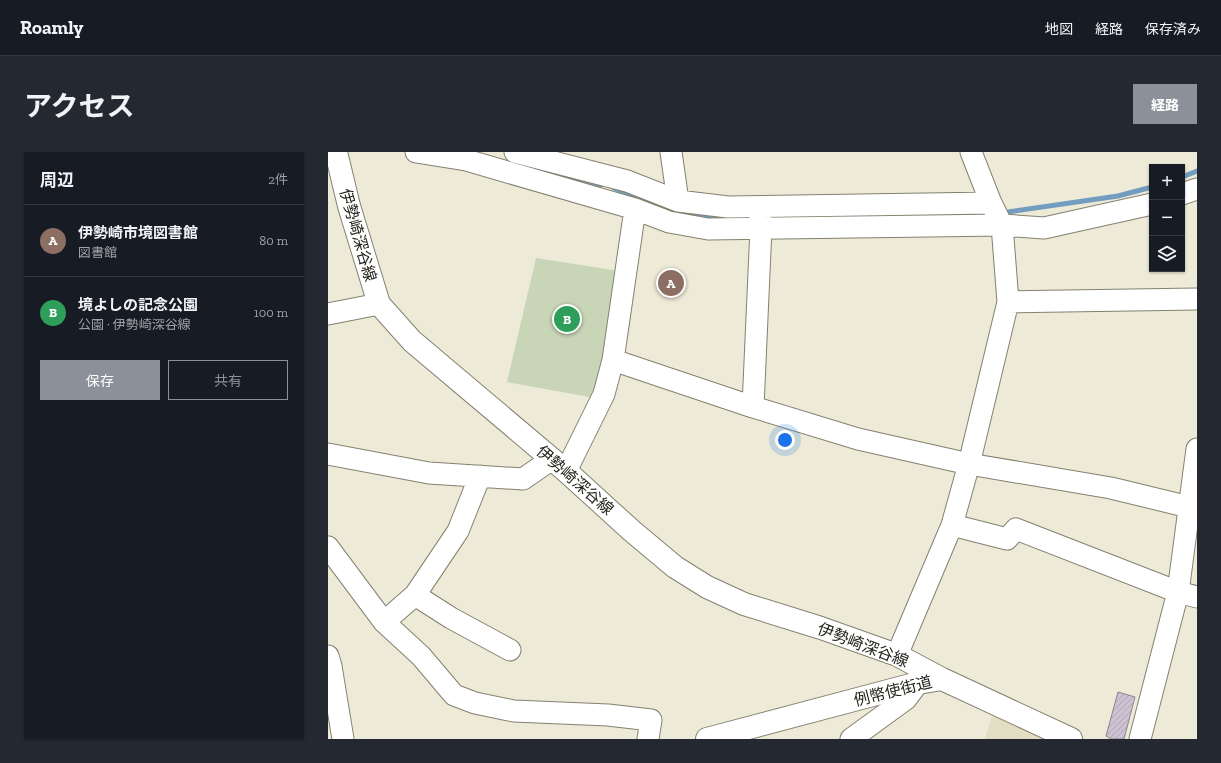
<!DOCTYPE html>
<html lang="ja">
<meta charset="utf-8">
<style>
:root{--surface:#171b24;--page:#242831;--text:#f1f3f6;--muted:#9ea1a6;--line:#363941;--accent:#8c9099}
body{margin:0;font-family:"Zilla Slab","Noto Sans JP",serif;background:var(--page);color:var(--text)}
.controls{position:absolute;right:12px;top:12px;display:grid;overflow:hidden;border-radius:0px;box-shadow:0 1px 3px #0004}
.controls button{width:36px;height:36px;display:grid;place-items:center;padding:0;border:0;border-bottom:1px solid var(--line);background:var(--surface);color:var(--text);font:20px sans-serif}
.you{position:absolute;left:457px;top:288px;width:14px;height:14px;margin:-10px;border:3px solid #fff;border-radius:50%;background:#1a73e8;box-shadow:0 0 0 6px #1a73e833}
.badge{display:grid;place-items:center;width:26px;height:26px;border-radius:50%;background:var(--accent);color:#fff;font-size:13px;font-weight:700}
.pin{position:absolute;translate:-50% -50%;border:2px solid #fff;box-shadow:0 1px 4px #0006}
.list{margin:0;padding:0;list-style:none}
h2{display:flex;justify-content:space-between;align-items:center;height:52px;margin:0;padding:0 16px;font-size:17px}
h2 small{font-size:13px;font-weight:400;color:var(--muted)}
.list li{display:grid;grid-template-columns:26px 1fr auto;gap:12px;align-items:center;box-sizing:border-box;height:72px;padding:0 16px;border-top:1px solid var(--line)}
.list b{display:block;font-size:15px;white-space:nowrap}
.list p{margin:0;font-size:13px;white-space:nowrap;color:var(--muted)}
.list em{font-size:13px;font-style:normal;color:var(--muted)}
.actions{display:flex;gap:8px;padding:12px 16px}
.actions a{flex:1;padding:9px 0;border:1px solid var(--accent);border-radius:0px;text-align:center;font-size:14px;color:var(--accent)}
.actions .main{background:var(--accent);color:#fff}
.icon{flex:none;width:22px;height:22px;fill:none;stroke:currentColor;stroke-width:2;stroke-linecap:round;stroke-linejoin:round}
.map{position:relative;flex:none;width:869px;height:587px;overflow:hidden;border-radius:0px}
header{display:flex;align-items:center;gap:24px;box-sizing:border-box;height:56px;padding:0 20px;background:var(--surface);border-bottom:1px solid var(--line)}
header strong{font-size:19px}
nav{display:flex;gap:22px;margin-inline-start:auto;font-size:14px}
.intro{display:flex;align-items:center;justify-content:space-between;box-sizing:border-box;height:96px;padding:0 24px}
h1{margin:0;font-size:28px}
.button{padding:10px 18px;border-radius:0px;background:var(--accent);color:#fff;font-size:14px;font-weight:700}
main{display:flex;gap:24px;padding:0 24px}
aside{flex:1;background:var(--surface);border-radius:0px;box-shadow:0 1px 3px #0004}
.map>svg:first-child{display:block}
</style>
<header>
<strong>Roamly</strong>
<nav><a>地図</a><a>経路</a><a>保存済み</a></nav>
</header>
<div class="intro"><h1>アクセス</h1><a class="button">経路</a></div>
<main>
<aside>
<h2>周辺<small>2件</small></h2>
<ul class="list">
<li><span class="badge" style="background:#8d6e63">A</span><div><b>伊勢崎市境図書館</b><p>図書館</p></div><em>80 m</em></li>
<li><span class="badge" style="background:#2e9e5b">B</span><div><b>境よしの記念公園</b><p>公園 · 伊勢崎深谷線</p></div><em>100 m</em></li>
</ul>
<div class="actions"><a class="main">保存</a><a>共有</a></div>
</aside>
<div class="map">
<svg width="869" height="587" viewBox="0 0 869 587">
<defs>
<pattern id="building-hatch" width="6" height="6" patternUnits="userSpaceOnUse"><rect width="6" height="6" fill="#ccc2d2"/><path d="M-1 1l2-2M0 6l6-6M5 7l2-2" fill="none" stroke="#afa7b4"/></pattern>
</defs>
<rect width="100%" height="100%" fill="#edead7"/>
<path fill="#e2dec4" d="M664 563 715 587H657Z"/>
<path fill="#c9d5b7" d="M208 106 291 119 277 215 267 246 179 230Z"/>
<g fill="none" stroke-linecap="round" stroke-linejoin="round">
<path stroke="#729dbf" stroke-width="5" d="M222 22 273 33
M854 25 869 19
M286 36 324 52 368 65 399 67
M673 61 790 44 824 35"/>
</g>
<path fill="url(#building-hatch)" stroke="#8d8392" d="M790 540 807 545 796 587H783L778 584Z"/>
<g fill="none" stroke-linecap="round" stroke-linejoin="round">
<g stroke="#848170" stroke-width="23">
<path id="minor" d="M88 0 138 8 307 57 341 70 380 77 674 73 716 76 824 52
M187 0 299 29 350 49 400 55 663 51
M343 0 350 49
M854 42 869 37
M680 150 869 147
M0 162 51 152
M285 208 425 255 530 287 641 312 783 336 861 355H869
M425 255 433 76 432 62
M0 302 101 321 195 327 224 307
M238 319 276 242 285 208 307 57
M624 373 679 387 688 377 850 440 869 445
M0 395 56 470 93 504 126 543 147 551 186 559 280 563 323 568 320 587
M87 443 123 466 182 498
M56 470 87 443 130 379 152 324
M569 503 624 373 641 312 680 150 674 73 663 51 643 0
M0 504 3 514 15 587
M523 587 578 547 590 531
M812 587 850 440 869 297"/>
</g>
<g stroke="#848170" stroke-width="24">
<path id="major" d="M8 0 21 54 51 152 84 189 238 319 304 379 347 415 379 435 416 452 493 476 569 503 614 527 743 587
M379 587 590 531 614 527"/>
</g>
<use href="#minor" stroke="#fff" stroke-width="21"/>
<use href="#major" stroke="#fff" stroke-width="22"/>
</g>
<g text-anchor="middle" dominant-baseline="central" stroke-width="3" stroke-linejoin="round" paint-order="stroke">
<g font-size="16" fill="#25241d" stroke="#fff">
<text transform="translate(30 83) rotate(74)">伊勢崎深谷線</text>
<text transform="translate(247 328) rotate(41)">伊勢崎深谷線</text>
<text transform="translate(535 493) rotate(21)">伊勢崎深谷線</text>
<text transform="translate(565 539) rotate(-14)">例幣使街道</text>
</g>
</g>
</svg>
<div class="controls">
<button>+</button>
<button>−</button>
<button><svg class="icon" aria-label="layers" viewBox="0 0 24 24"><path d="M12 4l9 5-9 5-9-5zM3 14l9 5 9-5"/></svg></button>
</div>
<div class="you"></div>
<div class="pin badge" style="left:343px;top:131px;background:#8d6e63">A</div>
<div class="pin badge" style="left:239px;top:167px;background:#2e9e5b">B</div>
</div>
</main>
